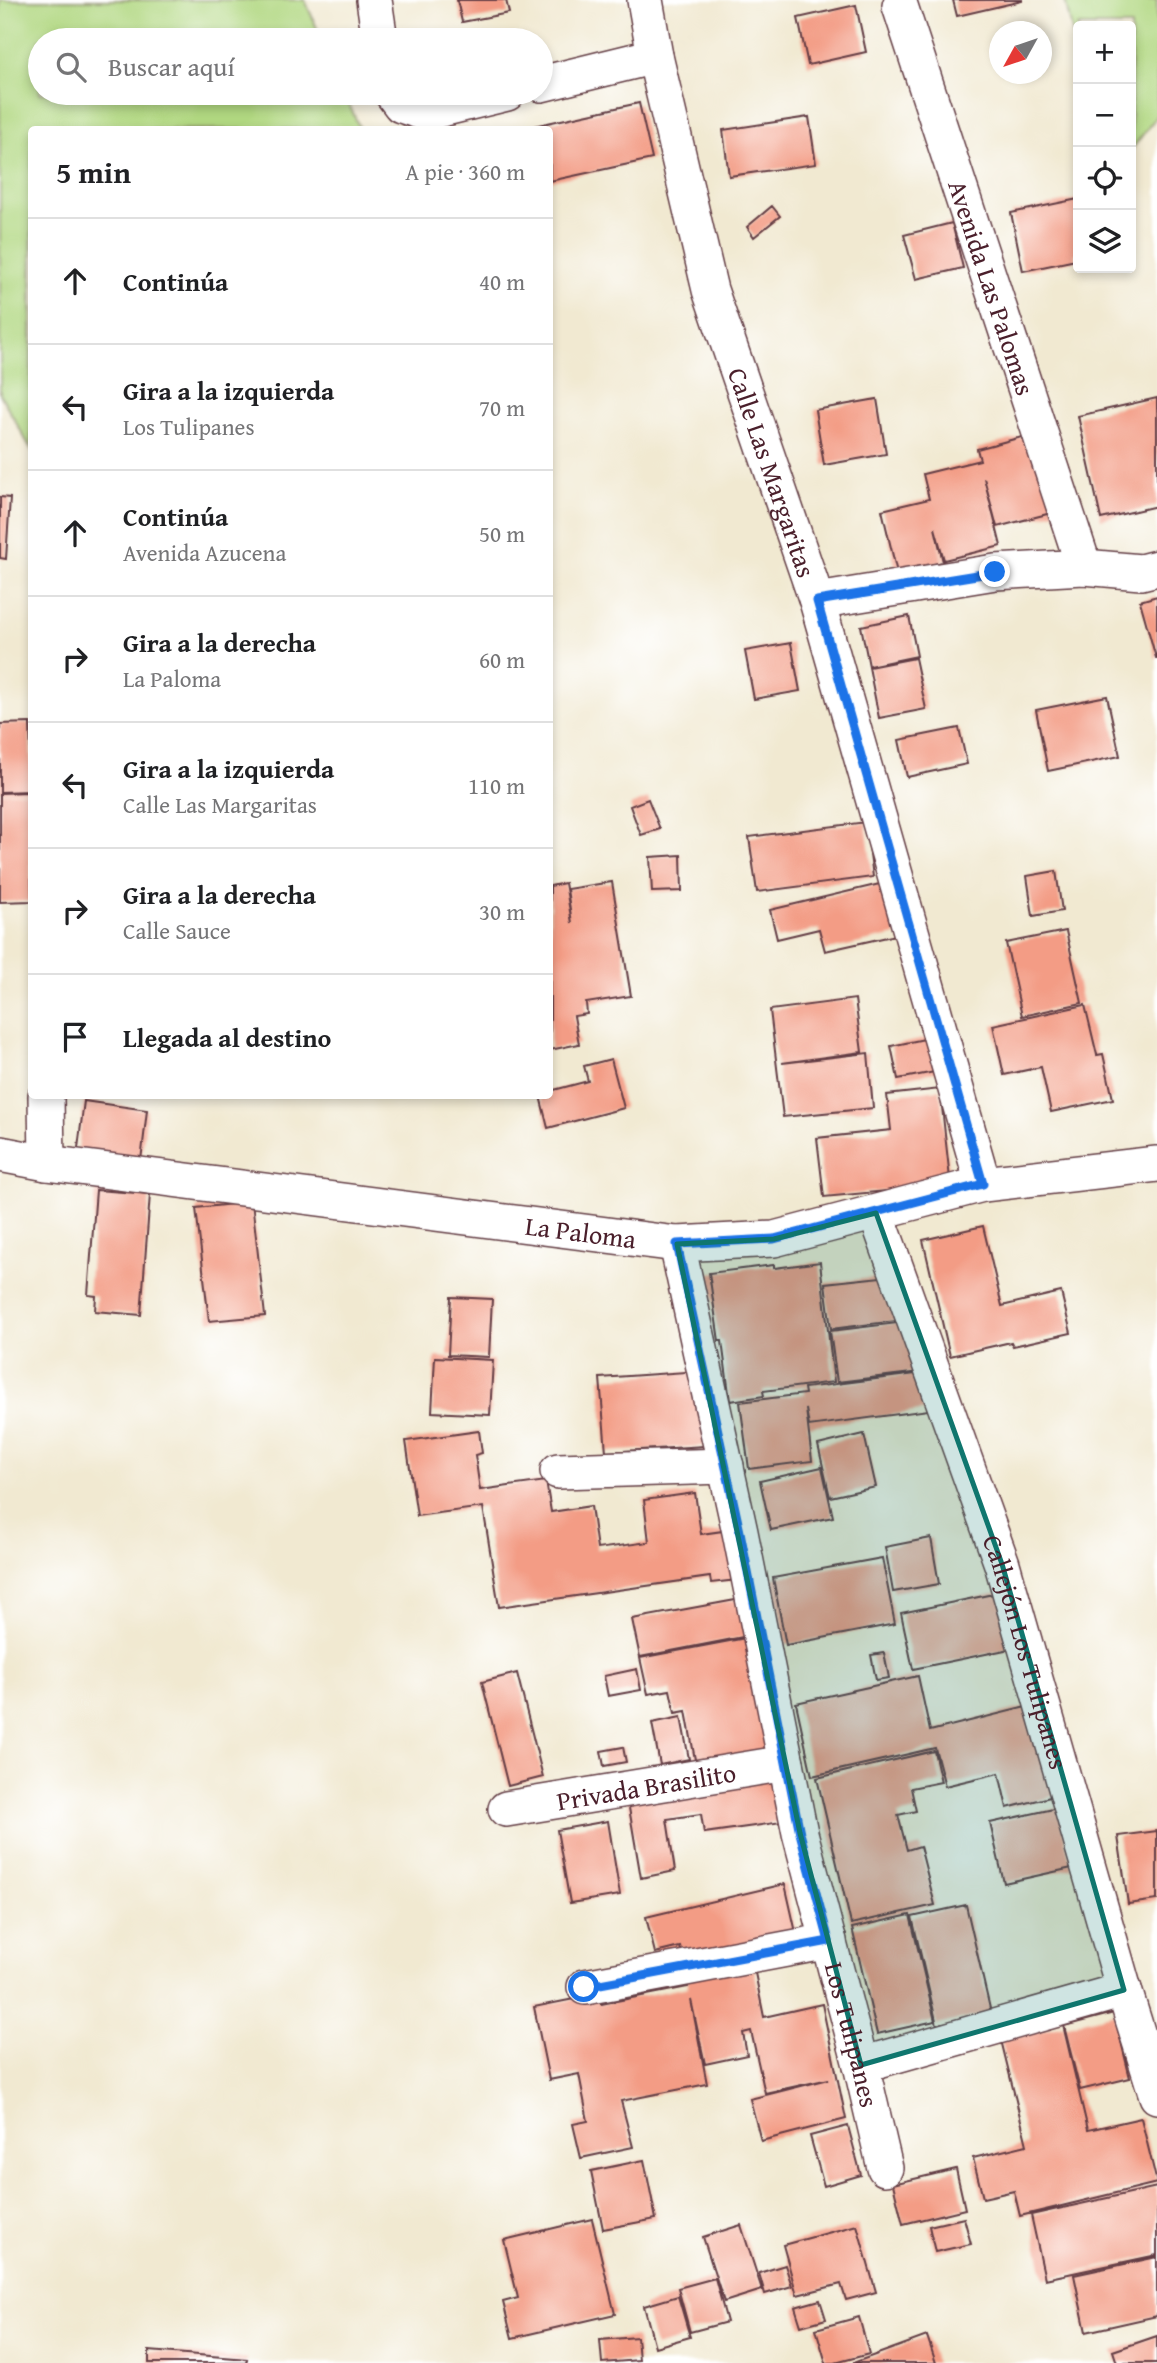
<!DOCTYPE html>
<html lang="es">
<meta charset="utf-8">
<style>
:root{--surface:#fff;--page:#f2f2f2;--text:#202124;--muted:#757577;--line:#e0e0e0}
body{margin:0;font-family:"Gentium Book Plus",serif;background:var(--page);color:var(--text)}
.controls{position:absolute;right:21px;top:21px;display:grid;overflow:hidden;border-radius:7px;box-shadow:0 4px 10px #0003}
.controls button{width:63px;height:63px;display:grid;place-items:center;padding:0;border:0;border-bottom:2px solid var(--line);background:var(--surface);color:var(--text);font:35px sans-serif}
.compass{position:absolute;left:989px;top:21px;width:63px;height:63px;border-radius:50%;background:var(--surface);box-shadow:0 4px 10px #0003;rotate:230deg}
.stop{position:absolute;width:21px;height:21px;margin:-16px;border:5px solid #1a73e8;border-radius:50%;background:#fff}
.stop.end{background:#1a73e8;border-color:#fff;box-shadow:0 2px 7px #0008}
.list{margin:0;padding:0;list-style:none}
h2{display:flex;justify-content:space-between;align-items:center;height:91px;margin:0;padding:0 28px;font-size:30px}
h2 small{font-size:23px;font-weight:400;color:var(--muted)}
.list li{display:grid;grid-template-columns:46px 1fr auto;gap:21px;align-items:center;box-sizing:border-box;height:126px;padding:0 28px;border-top:2px solid var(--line)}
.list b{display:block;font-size:26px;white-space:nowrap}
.list p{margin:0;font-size:23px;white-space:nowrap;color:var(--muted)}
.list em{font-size:23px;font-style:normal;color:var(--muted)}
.icon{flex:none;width:38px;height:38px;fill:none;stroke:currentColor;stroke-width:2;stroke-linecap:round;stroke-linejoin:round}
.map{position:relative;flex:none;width:1157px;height:2363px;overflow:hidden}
.search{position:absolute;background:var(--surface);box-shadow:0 4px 10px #0003;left:28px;top:28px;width:525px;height:77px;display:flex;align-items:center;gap:18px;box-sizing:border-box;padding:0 24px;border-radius:38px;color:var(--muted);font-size:26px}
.panel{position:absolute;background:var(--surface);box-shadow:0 4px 10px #0003;left:28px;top:126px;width:525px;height:973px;border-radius:7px}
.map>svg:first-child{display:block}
</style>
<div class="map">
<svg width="1157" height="2363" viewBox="0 0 1157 2363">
<rect width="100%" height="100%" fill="#fff"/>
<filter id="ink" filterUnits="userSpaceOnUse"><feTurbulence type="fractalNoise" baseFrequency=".0143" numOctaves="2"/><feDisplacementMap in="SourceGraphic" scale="14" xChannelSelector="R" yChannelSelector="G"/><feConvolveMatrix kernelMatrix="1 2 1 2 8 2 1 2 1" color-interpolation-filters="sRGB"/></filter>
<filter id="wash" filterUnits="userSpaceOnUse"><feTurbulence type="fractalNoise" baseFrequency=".00686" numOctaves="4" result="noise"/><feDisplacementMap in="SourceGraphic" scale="28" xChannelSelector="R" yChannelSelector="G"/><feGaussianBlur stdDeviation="1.57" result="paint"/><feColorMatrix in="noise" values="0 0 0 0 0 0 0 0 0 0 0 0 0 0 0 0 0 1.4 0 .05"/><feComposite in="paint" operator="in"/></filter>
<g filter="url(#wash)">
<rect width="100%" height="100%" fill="#f1e9d1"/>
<path fill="#b0d780" stroke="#7d7b56" stroke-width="2" d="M0 0H305L322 40H40V93H344L360 129 32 130 31 449 0 394Z
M1065 0H1157V116L1131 150V26H1078V57Z"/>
<g id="blocks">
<path fill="#f39c85" d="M457 0H506L509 13 462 22Z
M953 0H1022V1L957 16Z
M856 5 866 52 808 65 798 18Z
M639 103 652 159 550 181V130H530L529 127Z
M809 117 816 164 729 176 723 130Z
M1078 199V254H1075L1076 260 1023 271 1011 213Z
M772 206 780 216 754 237 747 227Z
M952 223 963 268 916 279 904 235Z
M1157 398V506L1101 519 1078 416Z
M877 399 886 454 824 465 815 410Z
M1033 434 1055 512 997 527 984 478 1001 546 944 560 935 528 943 562 897 573 882 510 929 499 923 474 980 460 977 449Z
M0 497 10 498 6 559 0 558Z
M1157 596V658H1156L1140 601Z
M909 616 917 656 869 666 861 626Z
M791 643 800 691 754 699 745 651Z
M915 658 926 709 879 718 869 667Z
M1107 696 1120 756 1048 771 1036 710Z
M30 723 32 791 0 792V724Z
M959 728 967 764 907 777 899 740Z
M29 792 32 901 0 902V793Z
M648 799 660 829 641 835 630 806Z
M866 822 873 877 757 892 749 837Z
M681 855 682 891 652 892 650 857Z
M1056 871 1062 911 1033 916 1027 876Z
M612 882 631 996 586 1003 587 1014 574 1016 579 1044 550 1050V886L565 883 572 923 567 889Z
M884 883 896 935 825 951 819 929 777 939 770 910Z
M1066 931 1082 1003 1022 1016 1006 943Z
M855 999 862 1052 782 1063 868 1053 873 1108 783 1117 770 1010Z
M1085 1005 1097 1055 1103 1054 1113 1099 1051 1112 1041 1067 1004 1075 993 1025Z
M934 1037 940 1071 898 1079 891 1046Z
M611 1059 624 1108 548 1128 540 1096H550V1091L588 1081 584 1066Z
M940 1089 951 1188 897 1190 824 1197 817 1138 891 1130 887 1095Z
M84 1101 147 1110 140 1169 77 1156Z
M96 1190 150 1194 141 1315 95 1311 96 1296 88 1295Z
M252 1202 265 1316 209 1321 196 1208Z
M983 1226 1002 1306 1061 1292 1071 1333 1013 1346 1011 1342 950 1356 923 1240Z
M820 1262 834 1382 763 1391 764 1396 730 1401 722 1341H719L709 1273 774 1265V1268Z
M890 1276 896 1321 831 1329 825 1283Z
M451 1297 492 1299 489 1357 448 1355Z
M914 1321 920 1372 837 1382 830 1331Z
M435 1357 493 1360 490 1415 432 1412Z
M700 1371 705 1446 606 1452 600 1378Z
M924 1373 929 1410 809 1426 806 1409 812 1461 749 1469 740 1402 805 1394 804 1388Z
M479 1431 482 1453 475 1455 480 1490 546 1481 551 1512 591 1506 597 1549 649 1542 644 1500 695 1493 701 1534 730 1530 737 1580 711 1583 710 1577 499 1607 483 1507 417 1516 406 1441Z
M864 1434 876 1487 830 1497 818 1445Z
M822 1467 833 1517 771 1530 760 1481Z
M931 1538 939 1584 893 1592 885 1547Z
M882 1558 895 1624 786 1645 773 1578Z
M1003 1592 1015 1648 913 1669 901 1613Z
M741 1599 748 1636 640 1657 632 1619Z
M751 1637 771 1750 696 1765 686 1711 675 1713 670 1690 648 1694 640 1658Z
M884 1653 889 1678 876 1680 871 1655Z
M637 1669 641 1690 608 1696 604 1676Z
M517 1673 543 1777 508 1786 482 1682Z
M918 1676 930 1731 1030 1706 1054 1796 1007 1808 999 1773 945 1786 935 1748 812 1776 796 1703Z
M681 1717 689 1759 660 1765 652 1723Z
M623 1747 626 1762 604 1766 601 1751Z
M934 1751 941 1782 911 1788 916 1811 898 1815 907 1850 920 1846 935 1905 851 1924 817 1778Z
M774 1768 782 1822 704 1833 701 1814 667 1819 675 1871 641 1878 627 1796Z
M1058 1808 1072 1868 1004 1883 990 1823Z
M608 1821 620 1895 570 1903 557 1830Z
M1157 1831V1900L1128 1904 1118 1836Z
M785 1884 797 1937 685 1964 680 1947 655 1953 646 1917Z
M966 1905 991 2013 937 2025 912 1917Z
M910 1915 935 2021 877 2034 852 1928Z
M753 1963 764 2017 822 2004 846 2119 761 2141 750 2099 829 2079 765 2093 751 2031 743 2033 747 2055 705 2064 691 2000 707 2084 621 2101 633 2147 581 2158 573 2124 588 2121 579 2074 549 2080 534 2007 599 1994 601 2004 688 1987 686 1978Z
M1114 2013 1130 2078 1080 2090 1064 2026Z
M1063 2025 1088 2130 1141 2118 1157 2183 1020 2216 1014 2191 983 2198 973 2158 1027 2145 1001 2040Z
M848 2126 861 2175 824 2186 810 2136Z
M644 2160 656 2219 603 2229 591 2171Z
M956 2169 965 2209 903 2224 893 2184Z
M1157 2187V2255L1045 2279 1031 2215Z
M964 2218 971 2244 935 2252 929 2226Z
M592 2219 615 2314 512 2338 503 2302 518 2298 504 2240Z
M741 2225 762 2290 724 2302 703 2237Z
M857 2225 876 2292 846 2300 841 2284 797 2295 783 2245Z
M1157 2257V2316L1086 2332 1074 2275Z
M785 2265 792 2286 765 2294 759 2273Z
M715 2278 727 2322 690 2332 678 2288Z
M678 2296 690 2337 655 2347 644 2306Z
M820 2300 826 2319 801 2326 795 2307Z
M859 2317 869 2354 835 2363H826L816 2329Z
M927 2336 936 2363H853Z
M1157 2336V2363H1117L1113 2351Z
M637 2337 639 2360 602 2363 600 2340Z
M149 2351 247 2359 246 2363H149Z"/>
</g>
</g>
<g filter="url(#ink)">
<use href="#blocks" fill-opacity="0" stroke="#633d44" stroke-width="2"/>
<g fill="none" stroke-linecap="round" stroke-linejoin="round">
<g stroke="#633d44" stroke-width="38">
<g id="street">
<path d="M374 0 380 40"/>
<path id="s1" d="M645 0 655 56 710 290 817 601 983 1184"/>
<path id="s2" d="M900 6 1084 567"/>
<path d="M541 84 655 56"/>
<path d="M392 93 401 105 425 113 507 93"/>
<path d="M817 601 995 572 1084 567 1141 572 1157 568"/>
<path d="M46 1096 47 1163"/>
<path id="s3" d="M0 1154 47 1163 677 1244 774 1239 983 1184 1157 1164"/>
<path id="s4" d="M876 1213 1002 1564 1124 1990 1157 2096"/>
<path id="s5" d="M677 1244 740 1532 800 1833 861 2065 885 2168"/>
<path d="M558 1471 726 1466"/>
<path id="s6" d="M506 1809 786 1763"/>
<path d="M585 1987 829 1941"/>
<path d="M861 2065 1124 1990"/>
</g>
</g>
<use href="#street" stroke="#fff" stroke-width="35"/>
</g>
</g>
<g fill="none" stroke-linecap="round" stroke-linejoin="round" filter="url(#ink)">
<path stroke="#1a73e8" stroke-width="9" d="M584 1987 829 1941 800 1833 740 1532 677 1244 774 1239 983 1184 817 601 995 572"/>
</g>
<path fill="#0f766e" fill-opacity="0.2" stroke="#0f766e" stroke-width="5" stroke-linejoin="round" d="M876 1213 1002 1564 1124 1990 861 2065 800 1833 677 1244 774 1239Z"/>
<g text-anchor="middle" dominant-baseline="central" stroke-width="7" stroke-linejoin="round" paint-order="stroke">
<g font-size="26" fill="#4a1f2b" stroke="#fff">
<text stroke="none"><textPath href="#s2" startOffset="296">Avenida Las Palomas</textPath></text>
<text stroke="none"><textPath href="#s1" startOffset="490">Calle Las Margaritas</textPath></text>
<text stroke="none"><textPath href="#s3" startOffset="586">La Paloma</textPath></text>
<text stroke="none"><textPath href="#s4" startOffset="464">Callejón Los Tulipanes</textPath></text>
<text stroke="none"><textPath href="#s6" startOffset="142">Privada Brasilito</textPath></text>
<text stroke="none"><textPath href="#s5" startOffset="810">Los Tulipanes</textPath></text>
</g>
</g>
</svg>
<div class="controls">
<button>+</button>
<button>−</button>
<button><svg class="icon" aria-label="locate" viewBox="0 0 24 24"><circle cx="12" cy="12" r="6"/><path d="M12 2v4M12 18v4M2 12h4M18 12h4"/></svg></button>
<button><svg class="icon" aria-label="layers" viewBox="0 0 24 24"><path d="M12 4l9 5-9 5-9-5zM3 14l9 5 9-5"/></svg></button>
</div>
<svg class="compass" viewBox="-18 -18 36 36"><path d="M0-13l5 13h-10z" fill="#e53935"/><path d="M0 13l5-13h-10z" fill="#757577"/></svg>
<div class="stop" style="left:584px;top:1987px"></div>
<div class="stop end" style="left:995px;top:572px"></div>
<div class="search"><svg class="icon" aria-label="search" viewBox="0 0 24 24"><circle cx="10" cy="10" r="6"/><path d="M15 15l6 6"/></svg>Buscar aquí</div>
<section class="panel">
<h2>5 min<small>A pie · 360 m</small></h2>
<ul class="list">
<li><svg class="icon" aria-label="ahead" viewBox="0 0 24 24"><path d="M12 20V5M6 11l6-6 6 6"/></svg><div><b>Continúa</b></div><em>40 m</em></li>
<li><svg class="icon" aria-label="left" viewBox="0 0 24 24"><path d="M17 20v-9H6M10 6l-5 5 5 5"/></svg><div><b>Gira a la izquierda</b><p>Los Tulipanes</p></div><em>70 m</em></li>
<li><svg class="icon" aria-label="ahead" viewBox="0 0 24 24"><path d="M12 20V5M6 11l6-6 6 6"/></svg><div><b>Continúa</b><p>Avenida Azucena</p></div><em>50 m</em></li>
<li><svg class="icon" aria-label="right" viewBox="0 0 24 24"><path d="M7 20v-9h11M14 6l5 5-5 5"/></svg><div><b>Gira a la derecha</b><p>La Paloma</p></div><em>60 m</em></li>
<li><svg class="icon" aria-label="left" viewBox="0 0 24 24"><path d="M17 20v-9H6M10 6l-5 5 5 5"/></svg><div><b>Gira a la izquierda</b><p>Calle Las Margaritas</p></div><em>110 m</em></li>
<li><svg class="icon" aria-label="right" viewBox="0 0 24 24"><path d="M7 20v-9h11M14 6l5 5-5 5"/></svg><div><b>Gira a la derecha</b><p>Calle Sauce</p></div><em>30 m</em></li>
<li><svg class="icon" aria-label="arrive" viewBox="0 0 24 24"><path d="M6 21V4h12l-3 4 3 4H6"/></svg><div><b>Llegada al destino</b></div></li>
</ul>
</section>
</div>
